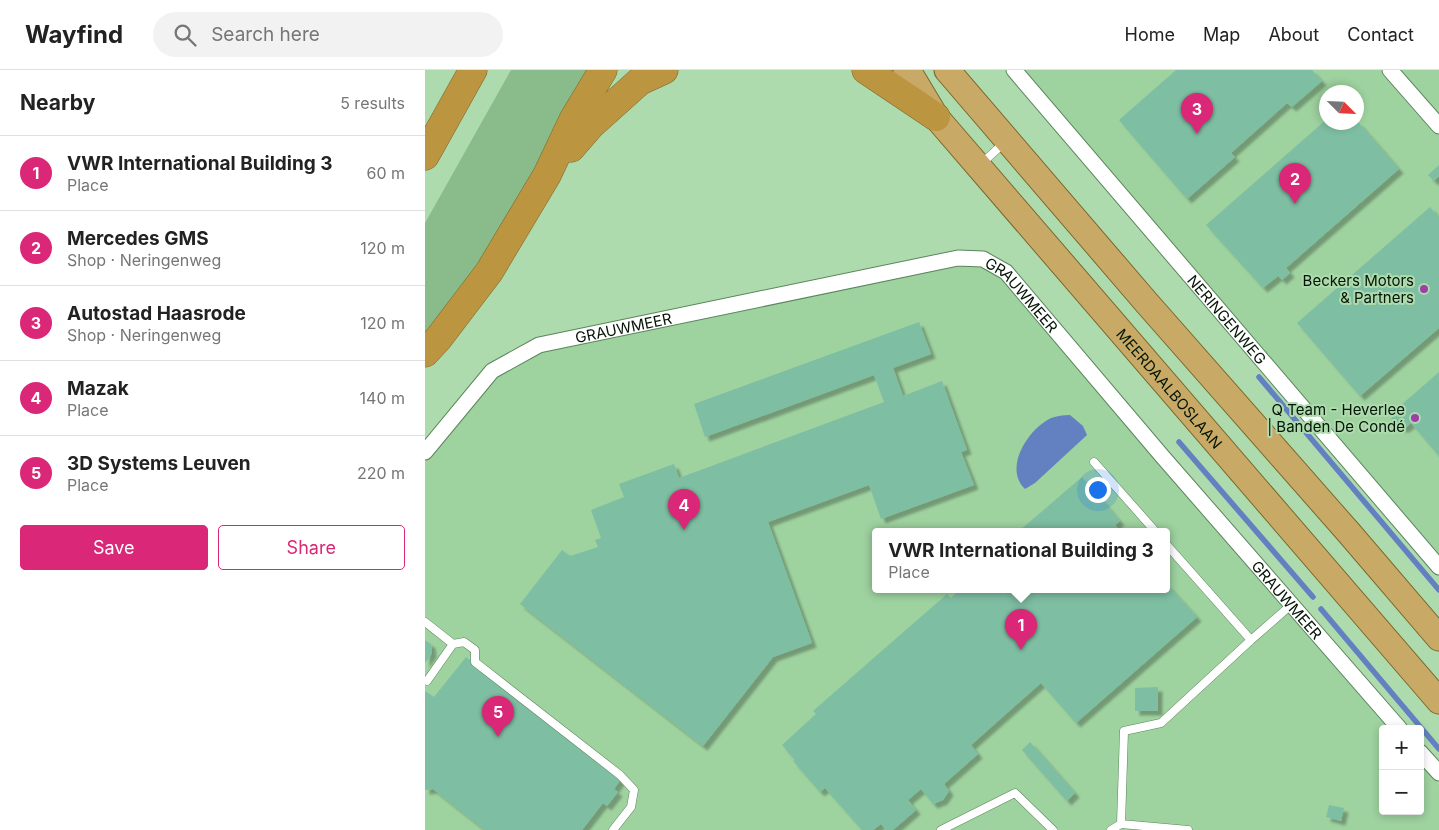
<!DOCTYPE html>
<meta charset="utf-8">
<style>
:root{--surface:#fff;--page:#f2f2f2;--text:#222;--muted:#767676;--line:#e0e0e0;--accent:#db2777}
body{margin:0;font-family:Inter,sans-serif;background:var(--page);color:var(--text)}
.controls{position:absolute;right:15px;bottom:15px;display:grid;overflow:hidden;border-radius:5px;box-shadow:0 2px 8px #0003}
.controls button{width:45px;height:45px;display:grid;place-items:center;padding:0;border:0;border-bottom:1px solid var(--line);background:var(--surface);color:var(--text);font:25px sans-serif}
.compass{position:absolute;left:894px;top:15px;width:45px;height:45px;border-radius:50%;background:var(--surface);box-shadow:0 2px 8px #0003;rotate:114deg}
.you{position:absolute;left:672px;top:419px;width:18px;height:18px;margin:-12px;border:4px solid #fff;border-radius:50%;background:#1a73e8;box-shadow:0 0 0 8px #1a73e833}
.badge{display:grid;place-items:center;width:32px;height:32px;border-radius:50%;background:var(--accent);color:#fff;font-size:16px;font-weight:700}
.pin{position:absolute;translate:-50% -41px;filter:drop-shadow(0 1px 2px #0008)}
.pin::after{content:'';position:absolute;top:26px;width:18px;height:15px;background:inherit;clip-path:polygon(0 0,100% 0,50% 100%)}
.popup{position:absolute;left:447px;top:458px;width:298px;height:65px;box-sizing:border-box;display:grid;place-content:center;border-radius:5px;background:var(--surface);filter:drop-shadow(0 1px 4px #0005);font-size:16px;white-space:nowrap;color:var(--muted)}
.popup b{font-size:19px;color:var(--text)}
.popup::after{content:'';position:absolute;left:50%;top:100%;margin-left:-10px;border:10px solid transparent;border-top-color:var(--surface)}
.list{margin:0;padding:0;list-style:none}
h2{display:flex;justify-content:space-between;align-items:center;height:65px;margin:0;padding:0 20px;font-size:21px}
h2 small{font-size:16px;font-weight:400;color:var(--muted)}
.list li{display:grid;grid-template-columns:32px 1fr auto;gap:15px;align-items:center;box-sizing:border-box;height:75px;padding:0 20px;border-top:1px solid var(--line)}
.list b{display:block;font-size:19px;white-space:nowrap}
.list p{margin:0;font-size:16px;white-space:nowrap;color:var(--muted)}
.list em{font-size:16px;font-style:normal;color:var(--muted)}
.actions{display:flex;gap:10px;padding:15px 20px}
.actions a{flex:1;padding:11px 0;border:1px solid var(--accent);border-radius:5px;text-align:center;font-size:18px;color:var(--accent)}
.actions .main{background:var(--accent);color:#fff}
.icon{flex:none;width:28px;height:28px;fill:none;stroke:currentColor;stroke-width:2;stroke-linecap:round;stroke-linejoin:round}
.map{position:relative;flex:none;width:1014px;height:760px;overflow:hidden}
header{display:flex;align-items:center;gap:30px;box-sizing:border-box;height:70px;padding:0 25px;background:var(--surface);border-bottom:1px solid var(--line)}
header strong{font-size:24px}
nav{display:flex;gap:28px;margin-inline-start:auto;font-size:18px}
.search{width:350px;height:45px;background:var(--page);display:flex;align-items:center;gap:12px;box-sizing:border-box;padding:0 18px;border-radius:28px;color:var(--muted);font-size:19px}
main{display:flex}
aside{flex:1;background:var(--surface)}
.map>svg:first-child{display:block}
</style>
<header>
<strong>Wayfind</strong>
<div class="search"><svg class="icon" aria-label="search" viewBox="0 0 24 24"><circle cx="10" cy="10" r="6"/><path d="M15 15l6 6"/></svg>Search here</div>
<nav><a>Home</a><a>Map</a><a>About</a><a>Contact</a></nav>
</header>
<main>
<aside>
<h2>Nearby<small>5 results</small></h2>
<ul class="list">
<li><span class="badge">1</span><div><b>VWR International Building 3</b><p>Place</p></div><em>60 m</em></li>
<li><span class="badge">2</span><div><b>Mercedes GMS</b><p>Shop · Neringenweg</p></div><em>120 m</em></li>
<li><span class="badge">3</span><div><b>Autostad Haasrode</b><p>Shop · Neringenweg</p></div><em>120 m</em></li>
<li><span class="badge">4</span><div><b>Mazak</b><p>Place</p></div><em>140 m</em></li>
<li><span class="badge">5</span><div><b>3D Systems Leuven</b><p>Place</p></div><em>220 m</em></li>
</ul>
<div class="actions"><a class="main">Save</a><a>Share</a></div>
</aside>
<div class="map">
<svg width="1014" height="760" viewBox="0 0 1014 760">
<defs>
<filter id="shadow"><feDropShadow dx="4.5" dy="4.5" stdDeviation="1" flood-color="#0004"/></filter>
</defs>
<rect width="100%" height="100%" fill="#aedbae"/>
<path fill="#9ed29f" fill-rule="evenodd" d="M589 0H1014V497ZM902 22H932V52H902Z
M533 188 581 202 967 659H958V741H995V692L1014 715V760H0V385L67 301 114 275ZM451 461H741V519H451Z"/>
<path fill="#89bc8a" d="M86 0H169L50 206 0 272V153Z"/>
<path fill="#6380c1" d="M645 345 658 356 662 365 610 413 600 419C578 398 603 359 626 348 632 346 638 345 645 345Z"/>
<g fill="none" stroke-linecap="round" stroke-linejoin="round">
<path stroke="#6380c1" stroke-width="5.5" d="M834 307 1014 520
M754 372 888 527
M896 539 1014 679"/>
</g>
<path fill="#7ebea2" filter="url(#shadow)" d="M751 0H887L897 11 867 37 862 33 806 83 810 87 762 129 694 50Z
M902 49V52H933L974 99 861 198 865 203 857 210 853 206 838 218 781 155Z
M1014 95V106L1009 111 1003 105Z
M1005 137 1014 148V258L935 326 872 253Z
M494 252 506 284 468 298 478 326 517 311 542 380 536 382 549 415 456 449 444 415 343 452 387 573 348 587 278 676 95 534 137 480 145 486 173 477 170 470 176 468 166 440 199 427 194 414 249 394 254 408 459 332 449 305 280 367 269 334Z
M1014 302V386L986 353 980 358 966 357 967 343Z
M657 407 695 451 690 455 696 461H594Z
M741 513 772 547 651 653 616 613 546 675 553 684 519 714 524 721 518 730 508 734 496 719 483 730 491 740 468 760H461L456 754 448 760H437L400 718 395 722 368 691 370 690 357 675 391 644 388 641 522 524 526 528 532 522 529 519H741Z
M0 570 6 574 7 583 0 593Z
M41 587 197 708 189 719 193 722 182 736 178 733 157 760H60L8 719 0 720V621L9 627Z
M733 617V641H710V618Z
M605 672 650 723 642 731 597 680Z
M904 735 919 738 916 751 901 747Z"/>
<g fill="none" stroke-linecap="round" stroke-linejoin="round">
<g stroke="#5b855c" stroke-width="9">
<path id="service" d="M556 94 579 73
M669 392 730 461
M0 552 28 574 39 572 50 580V592L195 705 209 720 206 737 188 760
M826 570 866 535
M2 611 28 574
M696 754 699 661 736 653 826 570 741 474
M516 760 590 723 628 760
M686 760 696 754 763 760"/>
</g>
<g stroke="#5b855c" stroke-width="17">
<g id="minor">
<path id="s1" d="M589 0 1014 497"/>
<path d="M965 0 1014 56"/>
<path id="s2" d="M0 382 67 301 114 275 533 188 558 189 581 202 737 386 975 659"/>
<path d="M995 682 1014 703"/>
</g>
</g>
<g stroke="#7b682b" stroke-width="27">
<g id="trunk">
<path id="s3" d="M481 0 487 7 511 47 1014 631"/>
<path d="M522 0 721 232 925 464 1014 568"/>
</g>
</g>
<g stroke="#7b682b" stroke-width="29">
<path id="motorway" d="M441 0 511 47
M146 78 166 55 215 11 239 0
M0 86 48 0
M0 283 13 269 64 202 122 105 148 50 178 0"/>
</g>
<use href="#service" stroke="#fff" stroke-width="8"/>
<use href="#minor" stroke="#fff" stroke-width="15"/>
<use href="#trunk" stroke="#c8aa66" stroke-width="25"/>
<use href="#motorway" stroke="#bb9540" stroke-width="28"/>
</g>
<g fill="#9f3ea6" stroke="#aedbae" stroke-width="2">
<circle cx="999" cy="219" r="5"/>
<circle cx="990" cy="348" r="5"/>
</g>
<g text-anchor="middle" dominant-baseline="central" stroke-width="4" stroke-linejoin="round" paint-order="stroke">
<g font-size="15" fill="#041405" stroke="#aedbae" text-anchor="end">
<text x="989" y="210">Beckers Motors<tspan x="989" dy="17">&amp; Partners</tspan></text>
<text x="980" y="339">Q Team - Heverlee<tspan x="980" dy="17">| Banden De Condé</tspan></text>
</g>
<g font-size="15" fill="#041405" stroke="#aedbae">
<text stroke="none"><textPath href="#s2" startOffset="665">GRAUWMEER</textPath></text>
<text stroke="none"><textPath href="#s1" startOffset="328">NERINGENWEG</textPath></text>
<text stroke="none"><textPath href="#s2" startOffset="245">GRAUWMEER</textPath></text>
<text stroke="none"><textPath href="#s3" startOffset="414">MEERDAALBOSLAAN</textPath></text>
<text stroke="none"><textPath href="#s2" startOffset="1070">GRAUWMEER</textPath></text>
</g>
</g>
</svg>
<div class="controls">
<button>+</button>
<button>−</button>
</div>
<svg class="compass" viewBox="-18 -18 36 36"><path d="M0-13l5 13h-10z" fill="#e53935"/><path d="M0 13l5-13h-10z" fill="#767676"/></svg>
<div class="you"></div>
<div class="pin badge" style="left:596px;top:580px">1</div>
<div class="popup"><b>VWR International Building 3</b>Place</div>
<div class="pin badge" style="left:870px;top:134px">2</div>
<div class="pin badge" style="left:772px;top:64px">3</div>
<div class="pin badge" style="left:259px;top:460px">4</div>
<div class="pin badge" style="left:73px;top:667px">5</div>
</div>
</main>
